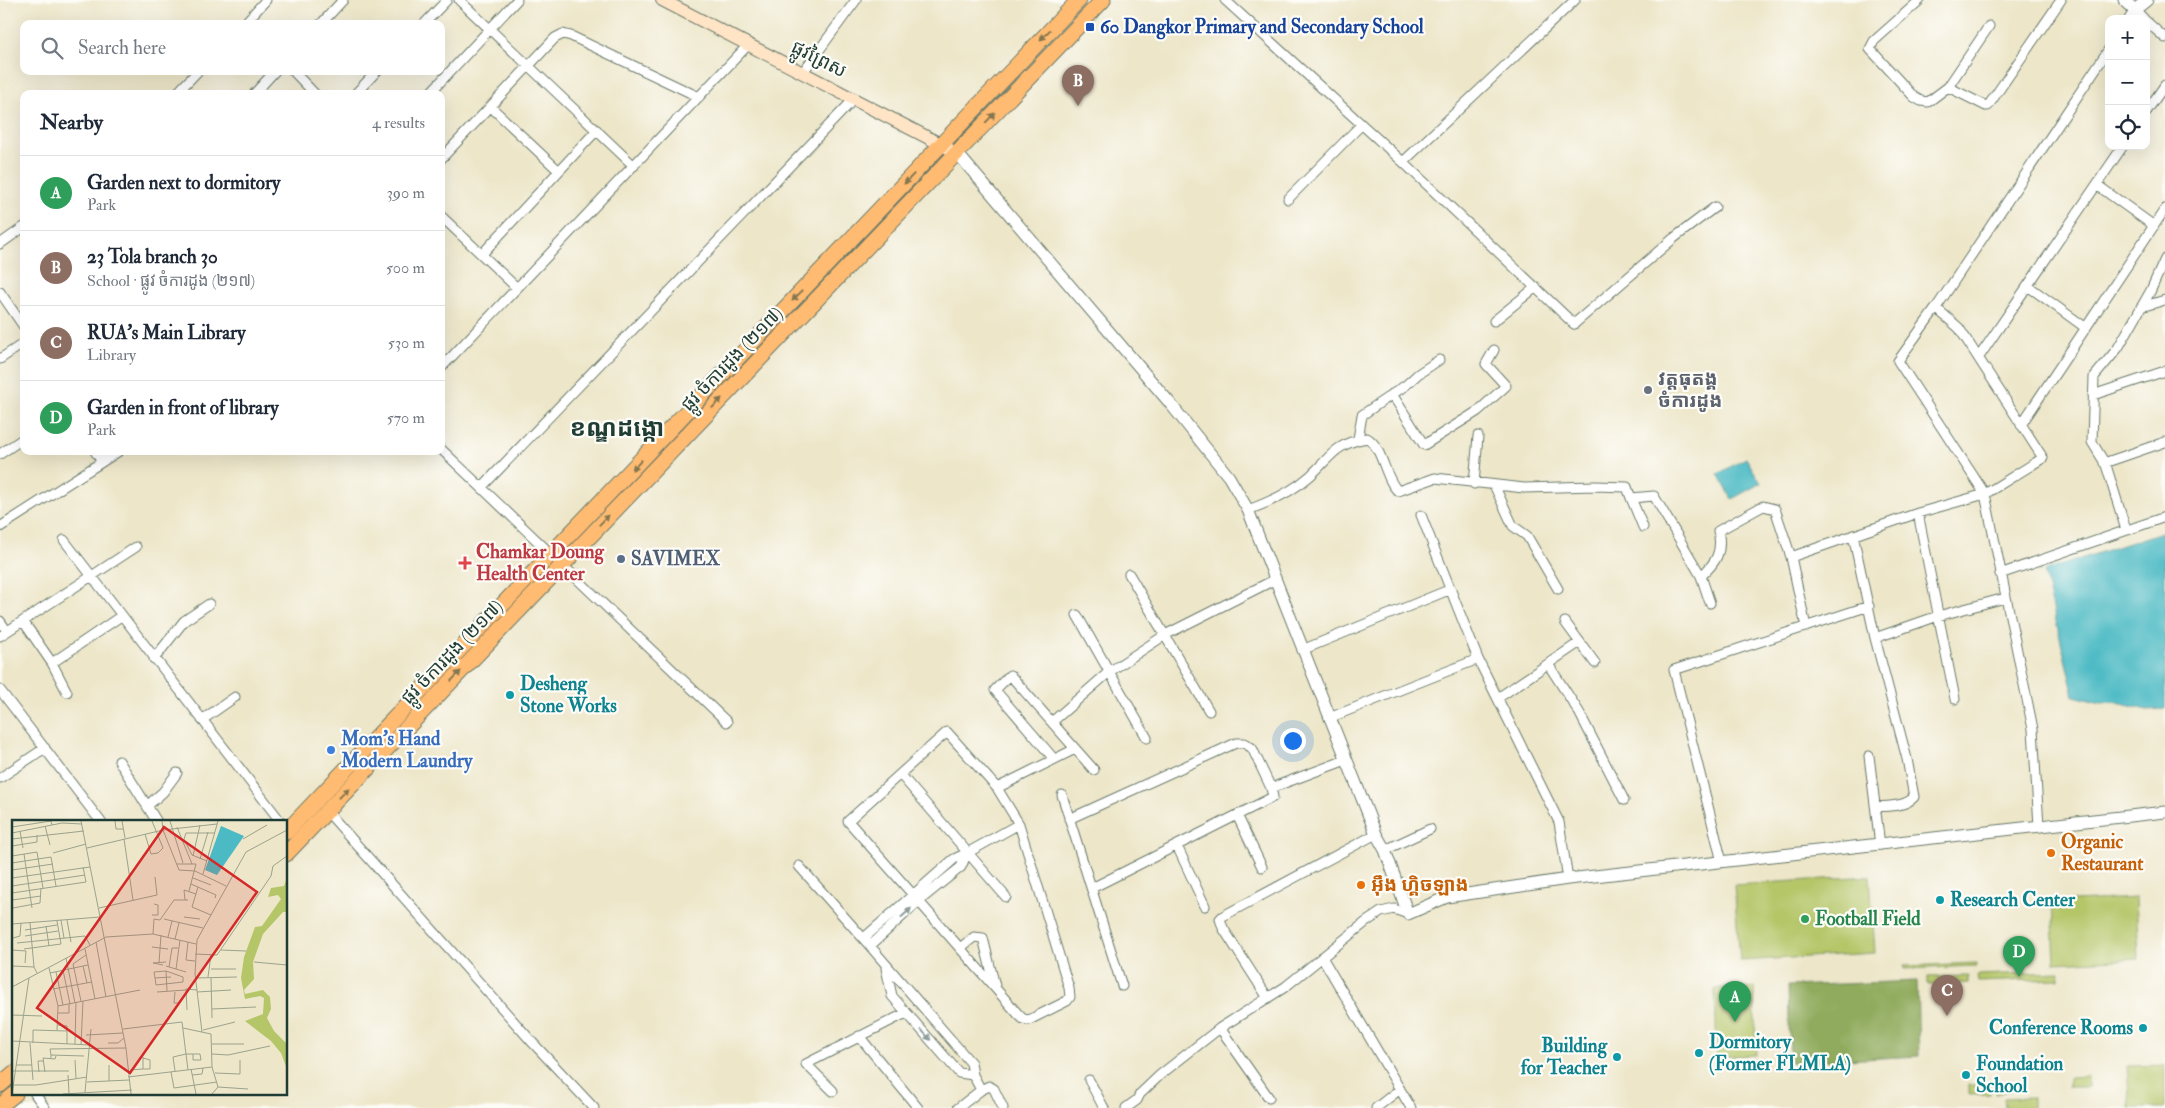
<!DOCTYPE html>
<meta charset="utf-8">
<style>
:root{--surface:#fff;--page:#f2f2f3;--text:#1f2937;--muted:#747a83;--line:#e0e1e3;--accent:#1f6fb2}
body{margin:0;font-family:"IM FELL Double Pica","Noto Sans Khmer",serif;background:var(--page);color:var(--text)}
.controls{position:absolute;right:15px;top:15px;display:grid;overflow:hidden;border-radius:10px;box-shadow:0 5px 20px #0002}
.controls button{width:45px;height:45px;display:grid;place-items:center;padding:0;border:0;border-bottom:1px solid var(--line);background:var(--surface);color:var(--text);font:25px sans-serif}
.you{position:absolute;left:1292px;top:740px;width:18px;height:18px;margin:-12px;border:4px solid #fff;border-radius:50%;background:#1a73e8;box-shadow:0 0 0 8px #1a73e833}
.badge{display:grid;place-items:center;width:32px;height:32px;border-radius:50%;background:var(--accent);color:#fff;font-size:16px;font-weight:700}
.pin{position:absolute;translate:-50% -41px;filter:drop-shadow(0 1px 2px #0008)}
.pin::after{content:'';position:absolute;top:26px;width:18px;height:15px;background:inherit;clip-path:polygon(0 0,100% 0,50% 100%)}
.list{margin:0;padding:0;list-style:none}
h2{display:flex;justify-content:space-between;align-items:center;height:65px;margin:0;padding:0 20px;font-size:21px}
h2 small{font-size:16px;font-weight:400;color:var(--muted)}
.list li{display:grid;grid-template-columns:32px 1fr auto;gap:15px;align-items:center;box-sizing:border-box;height:75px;padding:0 20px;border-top:1px solid var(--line)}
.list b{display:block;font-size:19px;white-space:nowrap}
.list p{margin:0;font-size:16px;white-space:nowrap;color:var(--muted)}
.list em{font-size:16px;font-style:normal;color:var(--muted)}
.icon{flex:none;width:28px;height:28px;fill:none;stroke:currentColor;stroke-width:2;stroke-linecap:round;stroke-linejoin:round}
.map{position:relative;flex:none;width:2165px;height:1108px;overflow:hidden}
.search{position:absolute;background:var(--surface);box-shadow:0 5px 20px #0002;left:20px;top:20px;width:425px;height:55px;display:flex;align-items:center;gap:12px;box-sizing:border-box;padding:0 18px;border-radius:10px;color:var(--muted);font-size:19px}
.panel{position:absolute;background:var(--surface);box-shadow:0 5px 20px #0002;left:20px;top:90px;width:425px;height:365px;border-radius:10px}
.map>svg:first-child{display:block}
</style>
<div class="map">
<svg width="2165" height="1108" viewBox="0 0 2165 1108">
<rect width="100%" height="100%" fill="#fdfcf7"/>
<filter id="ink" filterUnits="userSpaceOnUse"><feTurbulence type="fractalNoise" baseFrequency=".02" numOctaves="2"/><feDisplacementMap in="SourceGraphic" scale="10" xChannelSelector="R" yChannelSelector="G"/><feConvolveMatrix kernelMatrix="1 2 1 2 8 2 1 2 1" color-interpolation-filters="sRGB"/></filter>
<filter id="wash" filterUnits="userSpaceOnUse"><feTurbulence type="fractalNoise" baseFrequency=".0096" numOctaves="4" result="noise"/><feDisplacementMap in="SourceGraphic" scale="20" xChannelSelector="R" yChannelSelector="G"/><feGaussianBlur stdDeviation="1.12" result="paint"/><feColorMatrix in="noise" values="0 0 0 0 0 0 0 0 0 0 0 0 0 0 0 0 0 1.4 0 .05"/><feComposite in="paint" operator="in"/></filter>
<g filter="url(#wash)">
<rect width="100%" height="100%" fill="#ede6c9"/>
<path fill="#b5c669" stroke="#6a824e" d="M1870 876 1875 953 1740 961 1734 885Z
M2136 898 2139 959 2055 963 2052 902Z
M1976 963V966L1904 969V966Z
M2060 972 2059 979 1978 982 1977 975Z
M1968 976V983L1928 985V977Z
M1754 987 1756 1055 1717 1057 1715 989Z
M2165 1065V1108H2130L2127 1066Z
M2088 1076V1087H2069V1077Z
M2014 1082 2015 1086 2012 1091 1995 1093V1083Z
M1969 1085H1990V1094L1969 1095Z
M2032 1097V1108H2005L2004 1098Z"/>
<path fill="#90ab5d" stroke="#587448" d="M1917 981 1919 1056 1790 1063 1788 986Z"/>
<path fill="#4cbac4" stroke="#367c7c" d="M1746 458 1761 483 1732 499 1718 474Z
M2165 531V709L2147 710 2113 702 2101 703 2074 696 2044 571Z"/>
</g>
<g filter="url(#ink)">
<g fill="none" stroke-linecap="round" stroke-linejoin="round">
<g stroke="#677868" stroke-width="11">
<path id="minor" d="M459 0 634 166
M1225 0 1403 162 1574 324 1674 238 1715 207
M1920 0 1874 41 1870 49 1914 97 1921 101 1928 102 1948 87 1986 106H1988L2061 0
M2129 19 2135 10 2144 19
M2146 21 2165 38
M244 24 266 0
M321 24 343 0
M424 24 447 0
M293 71 315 94
M803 72 856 0
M1948 87 1989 26
M176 94 198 71
M254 94 275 71
M355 94 377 71
M429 94 517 0
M491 107 559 171
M2146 112 2165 85
M441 159 555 38 563 34 571 36 699 97
M1403 162 1575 0
M2097 185 2154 226
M1288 199 1361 125
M441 216 517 288
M0 244 24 227
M482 254 597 130
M2028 286 2086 328
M0 292 24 327
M2141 307 2165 300
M1494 321 1536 287
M1979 357 2123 146
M0 359 24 343
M441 368 749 44
M1392 394 1424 445 1478 411 1506 386 1486 364 1494 350
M2093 395 2165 371
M2021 425 2165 209
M1358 439 1362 415 1406 385 1418 374 1439 360
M441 449 727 722
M95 451 102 462
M0 454 24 438
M2104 463 2165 442
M1474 484 1478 436
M1494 485 1513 526 1527 536 1558 589
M482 487 855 98
M1631 498 1643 527
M1248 510C1270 502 1292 492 1310 476 1332 456 1334 444 1367 438 1383 447 1384 478 1398 491L1435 478 1524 488 1595 486 1627 487 1631 498 1654 496 1701 576 1710 603
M1918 513 1955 699
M1421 515 1478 659 1559 822 1568 879
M0 527 119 451
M2126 530 2106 465 2092 442 2094 377 2118 348 2150 292 2165 259
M1853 535 1875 638 1907 759 1914 797C1905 807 1888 806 1876 807
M64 540 281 822
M1791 557 1918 513 1985 494 2043 458 1959 328 1936 308
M1129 574 1209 711
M2000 574 2165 517
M1701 576C1716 563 1723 551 1718 531L1763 506 1775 509 1791 557 1806 627
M1077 615 1147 738
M0 621 7 631
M23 621 52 663 67 692
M1565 622 1595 663
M0 636 136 547
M1875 638 1938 616 2005 598
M1302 650 1451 589
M154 659 184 621 209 604
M52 663 121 616
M1548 664 1579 712 1624 800
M0 690 101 822
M1498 698 1580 642
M1329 718 1478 659
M202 720 235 697
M1052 722 1109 672 1165 635 1276 579
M1869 756 1880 845
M1054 759 995 690 1010 675 1094 770
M119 761 157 822
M900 774 848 821 1018 1014 1023 1019 1029 1020 1067 1001 1070 997 1069 988 1019 824 997 788 947 732 900 774 1006 897
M0 778 45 748
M997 788 1075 749
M1062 795 1122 986
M147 806 163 792 177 773
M325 809 533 1043 594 1108
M1237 815 1262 867
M1069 819 1236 743H1244L1252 748 1271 788
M2039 826 2033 729 1985 494 1898 361 1936 308 2109 49
M1177 846 1205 906
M1385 850 1430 829
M1722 862 1674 670 1869 606
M799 866 870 946 971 1063 973 1075 981 1090
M1092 888 1273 797 1271 788 1346 760
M864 938 954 859 967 853 1019 824
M870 946 919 901 961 867 967 853
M960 948 974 937 983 938 995 986
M1322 957 1411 1108
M886 968 892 996 959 1073 973 1075
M1268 998 1223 928 1220 919 1223 916 1376 834
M1220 1028 1269 1098
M859 1036 918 1108
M1089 1080 1104 1108
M833 1091 806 1064 906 1013
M35 1094 45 1108
M958 1108 981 1090 989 1086 994 1089 1003 1108
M1126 1108 1137 1100 1140 1094 1160 1075 1220 1028 1285 987 1366 922 1381 912 1394 909 1408 914
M1376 1108 1400 1089"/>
</g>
<g stroke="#677868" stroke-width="13">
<path id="tertiary" d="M2124 0 2135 10 2147 0
M957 153 1169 402 1229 477 1248 510 1376 834 1385 850 1408 914 1447 897 1568 879 2165 812"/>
</g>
<g stroke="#677868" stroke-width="14">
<path id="secondary" d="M662 0 948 148"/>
</g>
<g stroke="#677868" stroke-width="17">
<path id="primary" d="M286 832 1079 0
M286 854 1103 0
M0 1085 14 1073
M0 1106 15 1094"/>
</g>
<use href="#minor" stroke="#fff" stroke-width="9"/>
<use href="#tertiary" stroke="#fff" stroke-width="11"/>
<use href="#secondary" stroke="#ffe4c6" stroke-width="12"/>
<use href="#primary" stroke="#ffbb71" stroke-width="15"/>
</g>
<defs><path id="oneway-solid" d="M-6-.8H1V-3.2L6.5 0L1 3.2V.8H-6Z" transform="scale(1.25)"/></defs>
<g fill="#84764f">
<use href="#oneway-solid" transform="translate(1045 35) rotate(134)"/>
<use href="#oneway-solid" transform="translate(990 118) rotate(-46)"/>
<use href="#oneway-solid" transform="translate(909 179) rotate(134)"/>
<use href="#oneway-solid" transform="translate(797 296) rotate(134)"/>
<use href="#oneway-solid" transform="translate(717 403) rotate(-46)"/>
<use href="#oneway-solid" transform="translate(637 465) rotate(134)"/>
<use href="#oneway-solid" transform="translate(604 520) rotate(-46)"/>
<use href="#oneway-solid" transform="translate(456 676) rotate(-46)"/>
<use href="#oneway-solid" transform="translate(344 793) rotate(-46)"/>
</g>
<g fill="#8f9e9a">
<use href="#oneway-solid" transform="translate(906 913) rotate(-42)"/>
<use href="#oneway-solid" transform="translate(926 1035) rotate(48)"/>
</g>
</g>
<rect fill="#1a4fb4" stroke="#fdfcf7" stroke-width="2" x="1085" y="22" width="10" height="10" rx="2.5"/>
<circle fill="#6b7280" stroke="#fdfcf7" stroke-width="2" cx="1648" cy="390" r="5"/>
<circle fill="#5c6f8a" stroke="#fdfcf7" stroke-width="2" cx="621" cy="559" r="5"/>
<path fill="#e0444e" stroke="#fdfcf7" stroke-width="2" d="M462.5 555.5h5v5h5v5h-5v5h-5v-5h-5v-5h5z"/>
<g fill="#0f9aa8" stroke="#fdfcf7" stroke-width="2">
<circle cx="510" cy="695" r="5"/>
<circle cx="1940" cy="900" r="5"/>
<circle cx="2143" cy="1028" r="5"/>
<circle cx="1699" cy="1053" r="5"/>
<circle cx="1617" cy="1057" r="5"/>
<circle cx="1966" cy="1075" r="5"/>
</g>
<circle fill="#3f7fe0" stroke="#fdfcf7" stroke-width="2" cx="331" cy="750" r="5"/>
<g fill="#e8710a" stroke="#fdfcf7" stroke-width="2">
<circle cx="2051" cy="853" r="5"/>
<circle cx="1361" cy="885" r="5"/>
</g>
<circle fill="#2e9e5b" stroke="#fdfcf7" stroke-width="2" cx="1805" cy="919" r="5"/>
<g text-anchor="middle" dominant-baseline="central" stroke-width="4.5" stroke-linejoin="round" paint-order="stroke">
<g font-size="19" font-weight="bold" fill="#164399" stroke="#fdfcf7" text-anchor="start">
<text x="1100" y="27">60 Dangkor Primary and Secondary School</text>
</g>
<g font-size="19" fill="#1f3d34" stroke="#fdfcf7">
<text transform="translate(819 59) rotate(27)">ផ្លូវព្រៃស</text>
<text transform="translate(732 359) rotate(-46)">ផ្លូវ ចំការដូង (២១៧)</text>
<text transform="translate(452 652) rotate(-46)">ផ្លូវ ចំការដូង (២១៧)</text>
</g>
<g font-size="19" font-weight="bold" fill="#5b616d" stroke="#fdfcf7" text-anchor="start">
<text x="1658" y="379">វត្តធុតង្គ<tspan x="1658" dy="22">ចំការដូង</tspan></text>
</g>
<g font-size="19" font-weight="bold" fill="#be3a42" stroke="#fdfcf7" text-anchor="start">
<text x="476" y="552">Chamkar Doung<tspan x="476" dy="22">Health Center</tspan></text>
</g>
<g font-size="19" font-weight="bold" fill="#4e5e75" stroke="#fdfcf7" text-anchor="start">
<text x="631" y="559">SAVIMEX</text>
</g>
<g font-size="19" font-weight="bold" fill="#0d838f" stroke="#fdfcf7" text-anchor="start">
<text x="520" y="684">Desheng<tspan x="520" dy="22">Stone Works</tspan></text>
<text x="1950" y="900">Research Center</text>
<text x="2133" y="1028" text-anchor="end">Conference Rooms</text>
<text x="1709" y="1042">Dormitory<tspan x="1709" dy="22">(Former FLMLA)</tspan></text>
<text x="1607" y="1046" text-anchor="end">Building<tspan x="1607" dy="22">for Teacher</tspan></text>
<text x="1976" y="1064">Foundation<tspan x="1976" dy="22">School</tspan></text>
</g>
<g font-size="19" font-weight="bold" fill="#366cbe" stroke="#fdfcf7" text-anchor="start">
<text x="341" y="739">Mom's Hand<tspan x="341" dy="22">Modern Laundry</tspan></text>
</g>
<g font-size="19" font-weight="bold" fill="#c56008" stroke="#fdfcf7" text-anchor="start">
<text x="2061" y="842">Organic<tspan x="2061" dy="22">Restaurant</tspan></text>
<text x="1371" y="885">អ៊ឹង ហ្គិចឡាង</text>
</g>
<g font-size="19" font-weight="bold" fill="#27864d" stroke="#fdfcf7" text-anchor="start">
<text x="1815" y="919">Football Field</text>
</g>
<g font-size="24" font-weight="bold" fill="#1f3d34" stroke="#fdfcf7">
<text x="617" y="428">ខណ្ឌដង្កោ</text>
</g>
</g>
<g transform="translate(12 820)">
<rect width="275" height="275" fill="#ede6c9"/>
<path d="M275 58V92H271L251 114 241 142 242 159 232 170 233 174 251 170 258 177 259 189 255 198 262 211 275 224V249L269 233 259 221 233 201 251 194 252 178 248 176 233 179 229 158 232 137 243 107 250 106 269 79 266 75 256 77 259 68 272 66Z" fill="#b5c669"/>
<path d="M209 6 232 16 205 55 193 50Z" fill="#4cbac4"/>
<path fill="none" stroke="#9ba28d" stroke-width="1" d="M69 1 114 228 119 274M103 1 104 9H111M110 1 113 18M158 1 171 43M205 4 151 10 167 50 183 51 214 66M33 6 38 25M0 7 39 1 40 5M165 7 180 44M8 11 11 28M0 13 50 3 70 4M133 14 139 34 146 33 151 28 140 1M0 19 72 11M112 19 121 80M231 19 255 5M0 26 25 22V15M75 28 151 10 150 1M41 33 74 24M12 34 20 88M0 36 25 32 31 68M181 36 188 5M188 39 196 12M195 41 180 35 172 19 174 13H203M0 43 39 37 44 66M165 44H184L177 71M0 50 41 44M191 54 206 1M0 58 78 47M181 58 199 65M179 64 204 75 203 78M0 66 73 55M186 67 180 87 199 95M0 73 74 62 71 47M0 80 29 76M173 80 172 70 184 74M0 85V130M1 88 28 83 29 68M87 88 145 75 143 57M140 95H146V85L142 84M172 97 188 99M152 99 191 108M49 100 52 118M55 100 59 122M18 103 22 147M0 104 88 97M34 106 37 126M13 110 45 105M141 114 142 99 148 100 162 80H176M13 116 46 111M94 117 141 114 184 124M156 117 160 101M1 118 8 116 9 103M163 119 167 103M84 122 94 177M176 122 174 140 183 141M5 123 73 116 78 125M140 127 156 129M12 129 49 124 45 101M73 129 83 179M0 130 14 131 13 143M209 130 234 131M183 134 205 135 259 56 261 46 275 36M54 138 63 183M242 142 275 145M147 143 149 115M151 145 141 143 154 142M0 146 22 147 25 153M71 146 75 163M154 146 174 152M157 147 160 128H166M37 148 46 186 128 170M164 149 168 120M199 149H224M51 150 58 184M154 151 155 171M44 152 51 185M38 153 76 145M196 157 199 135M143 158 144 165 171 162V157L154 151 142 152 143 158 159 157M184 158 225 157M199 158 200 198M0 167 94 117M41 169 80 162M145 172 174 170M163 172 162 183H166M185 172 219 170M69 181 61 144 74 135M200 189 244 187M175 190 174 169 185 170M46 193H57V184M0 195 30 196M45 205 55 206V224M171 208 199 214 200 247 206 267 200 274M111 209 170 202 176 250M45 210 46 186M191 210 223 202M190 212 183 154 185 120 234 32 275 10M74 215 111 213M0 221 78 225M18 223 21 260M21 223V210L55 211M96 223H106L112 218M63 224 64 182M200 224H232M69 225 71 181M174 234H188L189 240H181V234M200 234 216 235 258 226M39 235 38 229 114 228M39 238V235L72 236M131 238 138 240V249H131M63 240 64 258M4 245H20M179 249 184 274M118 250 131 249V237M0 251H57M163 251 161 237 174 234M27 252 26 241H32M33 252 31 238 43 239 44 236M159 252 162 268 205 262M203 253 228 254V240M56 255 57 273M180 255 190 254 191 248M116 257 200 247M97 261V245M75 262 117 260M2 265H24L75 257M206 267 236 269M73 272 79 209M0 274 17 158M51 274 120 270"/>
<path fill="#d62828" fill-opacity="0.15" stroke="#d62828" stroke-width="2.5" d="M152 7 245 72 118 253 25 188Z"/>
<rect width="275" height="275" fill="none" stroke="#1f3d34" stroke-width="2.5"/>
</g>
</svg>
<div class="controls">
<button>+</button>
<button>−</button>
<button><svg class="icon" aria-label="locate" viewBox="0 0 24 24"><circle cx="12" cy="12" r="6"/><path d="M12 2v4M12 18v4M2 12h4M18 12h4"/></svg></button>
</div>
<div class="you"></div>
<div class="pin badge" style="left:1735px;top:1022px;background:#2e9e5b">A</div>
<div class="pin badge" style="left:1078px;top:106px;background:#8d6e63">B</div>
<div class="pin badge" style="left:1947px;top:1016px;background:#8d6e63">C</div>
<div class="pin badge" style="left:2019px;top:977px;background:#2e9e5b">D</div>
<div class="search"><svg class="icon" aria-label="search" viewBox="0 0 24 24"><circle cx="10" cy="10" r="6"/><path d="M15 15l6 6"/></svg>Search here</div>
<section class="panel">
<h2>Nearby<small>4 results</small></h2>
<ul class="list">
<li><span class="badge" style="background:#2e9e5b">A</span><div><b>Garden next to dormitory</b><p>Park</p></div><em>390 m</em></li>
<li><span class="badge" style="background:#8d6e63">B</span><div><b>23 Tola branch 30</b><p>School · ផ្លូវ ចំការដូង (២១៧)</p></div><em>500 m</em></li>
<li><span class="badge" style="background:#8d6e63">C</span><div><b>RUA's Main Library</b><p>Library</p></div><em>530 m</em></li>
<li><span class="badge" style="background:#2e9e5b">D</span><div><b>Garden in front of library</b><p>Park</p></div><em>570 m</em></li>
</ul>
</section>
</div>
